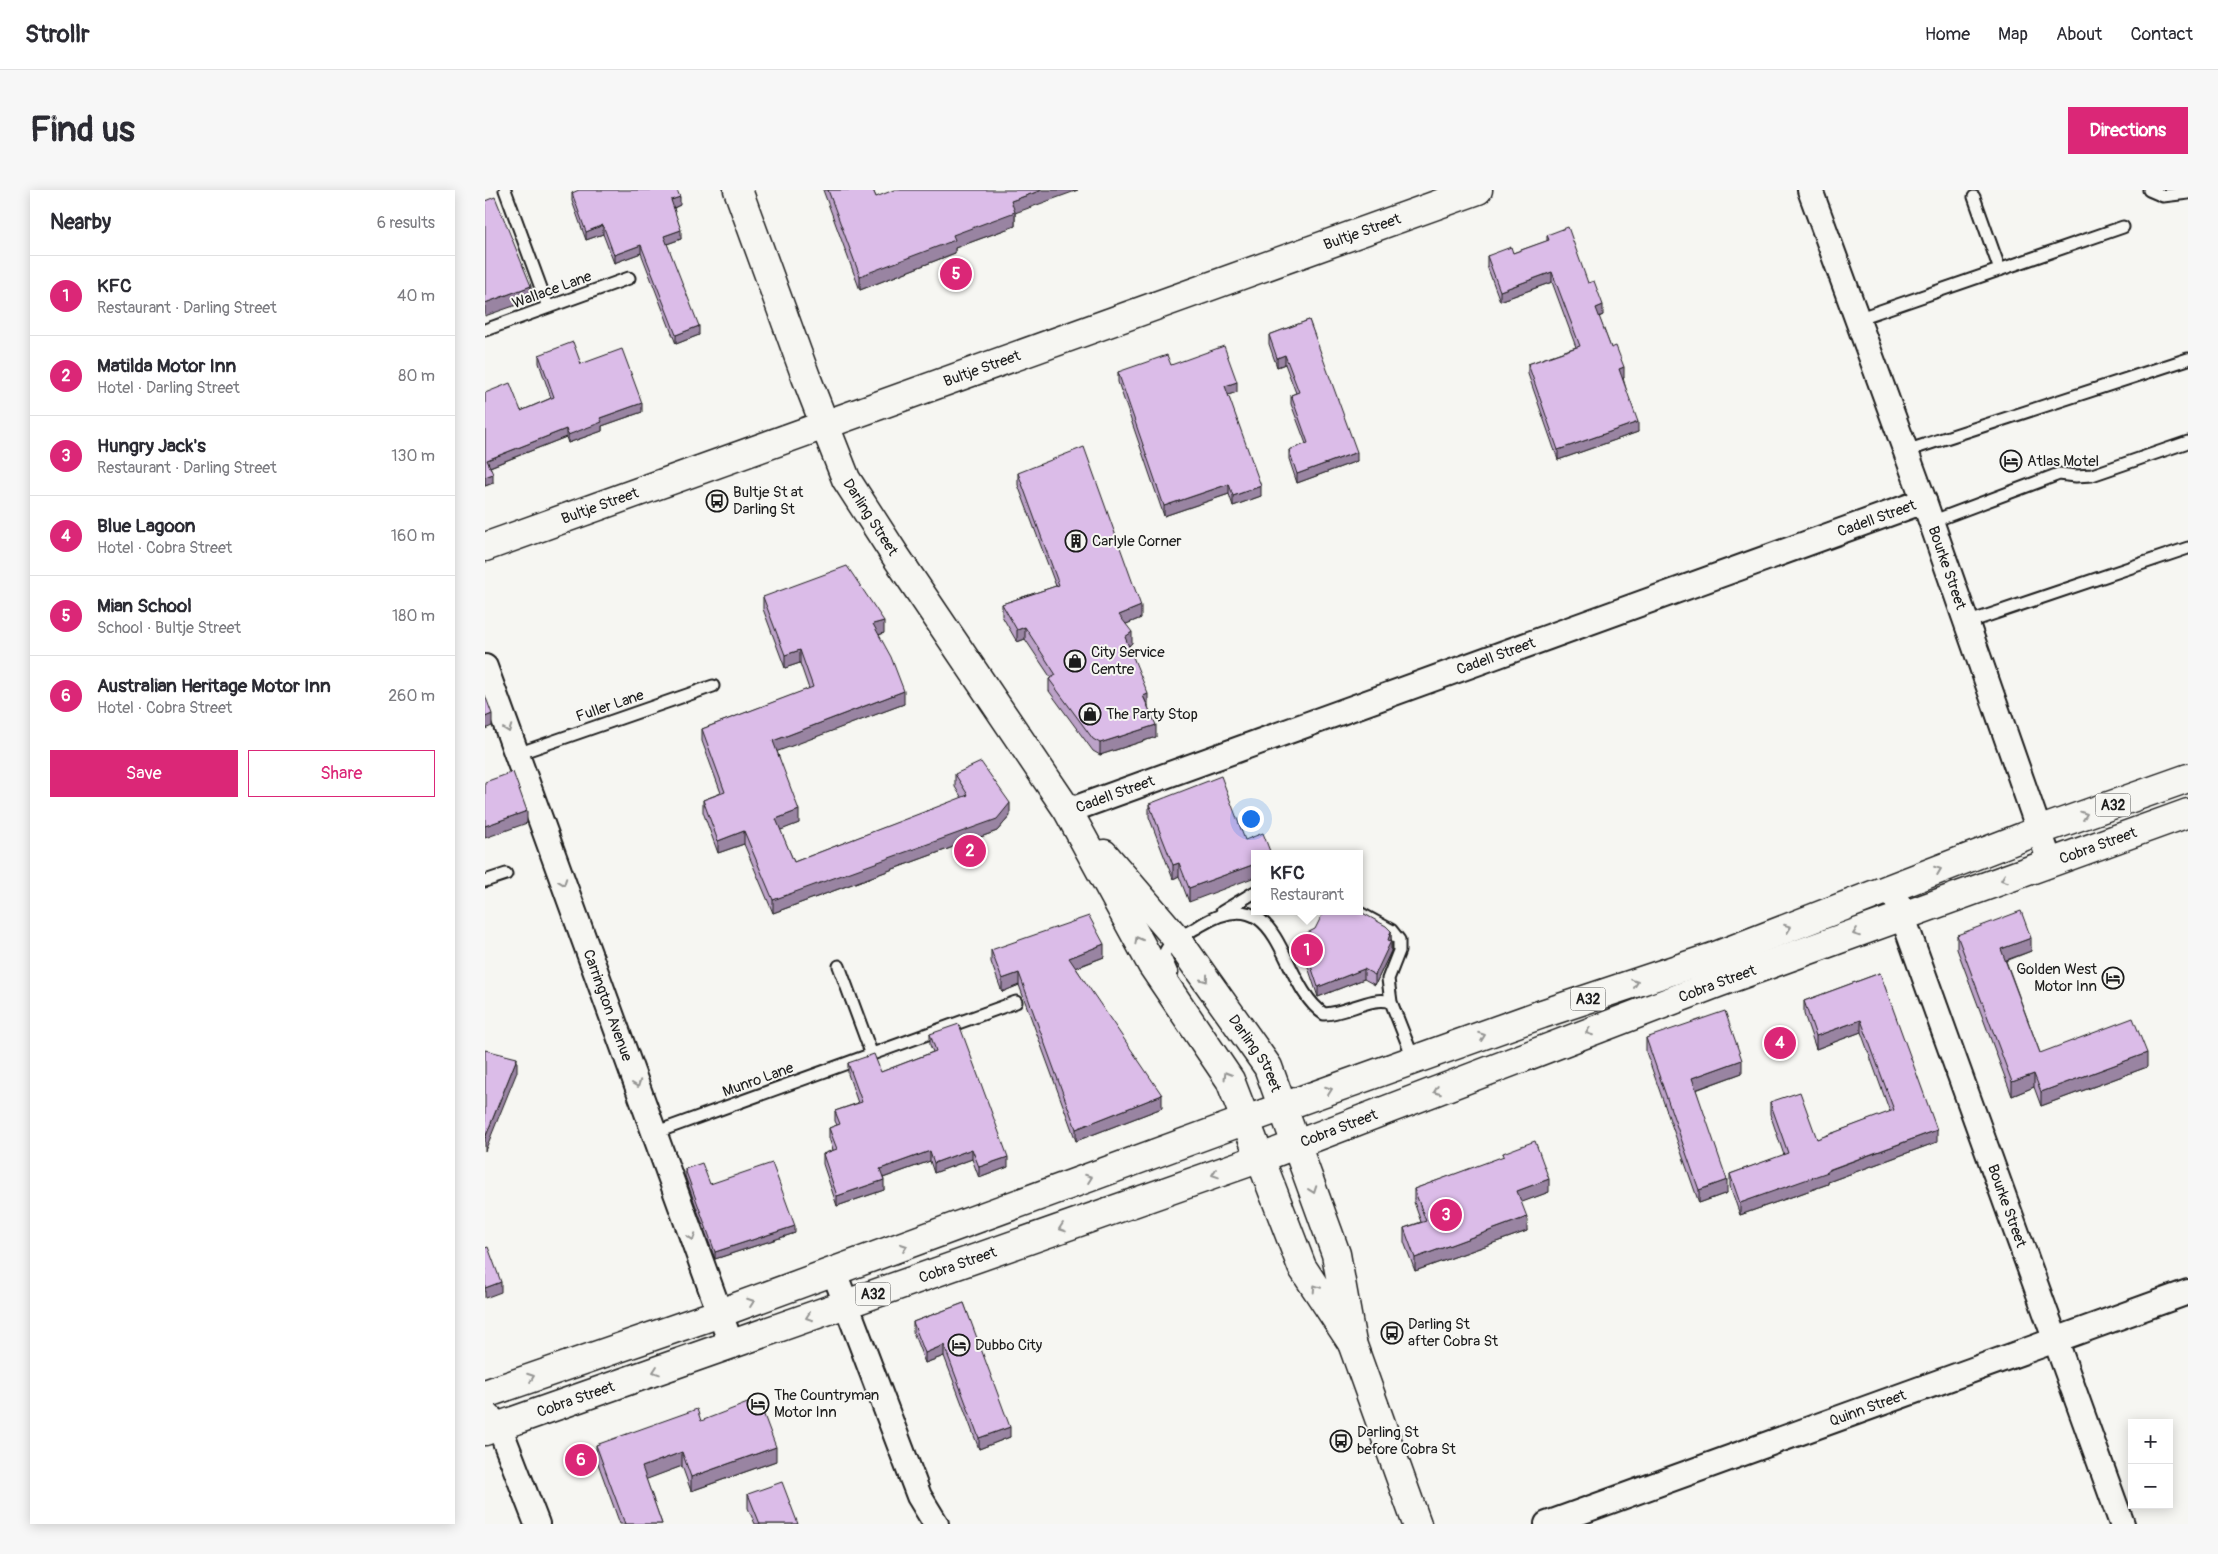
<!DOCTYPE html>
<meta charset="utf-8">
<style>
:root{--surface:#fff;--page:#f7f7f7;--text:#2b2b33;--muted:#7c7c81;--line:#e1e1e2;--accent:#db2777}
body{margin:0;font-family:Pangolin,sans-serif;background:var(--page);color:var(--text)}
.controls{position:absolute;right:15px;bottom:15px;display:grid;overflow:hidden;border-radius:0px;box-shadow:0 2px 12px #0003}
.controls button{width:45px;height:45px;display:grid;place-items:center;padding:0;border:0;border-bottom:1px solid var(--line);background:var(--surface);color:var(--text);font:25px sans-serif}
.you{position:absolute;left:765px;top:628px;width:18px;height:18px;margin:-12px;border:4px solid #fff;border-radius:50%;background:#1a73e8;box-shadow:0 0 0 8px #1a73e833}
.badge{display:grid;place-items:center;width:32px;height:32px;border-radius:50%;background:var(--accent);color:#fff;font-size:16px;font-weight:700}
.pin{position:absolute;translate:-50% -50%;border:2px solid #fff;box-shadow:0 1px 5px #0006}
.popup{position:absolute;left:766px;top:660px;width:112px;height:65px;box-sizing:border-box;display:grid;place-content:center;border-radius:0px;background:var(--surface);filter:drop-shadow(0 1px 4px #0005);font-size:16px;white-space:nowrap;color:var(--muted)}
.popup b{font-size:19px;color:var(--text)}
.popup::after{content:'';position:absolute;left:50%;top:100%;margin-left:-10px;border:10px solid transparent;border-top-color:var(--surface)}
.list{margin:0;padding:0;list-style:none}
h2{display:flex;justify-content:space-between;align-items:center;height:65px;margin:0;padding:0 20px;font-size:21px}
h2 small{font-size:16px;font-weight:400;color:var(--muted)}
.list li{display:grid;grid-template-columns:32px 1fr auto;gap:15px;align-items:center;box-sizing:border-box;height:80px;padding:0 20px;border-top:1px solid var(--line)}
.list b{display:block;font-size:19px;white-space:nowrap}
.list p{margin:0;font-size:16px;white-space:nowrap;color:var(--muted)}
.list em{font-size:16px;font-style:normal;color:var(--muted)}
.actions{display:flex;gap:10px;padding:15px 20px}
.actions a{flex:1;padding:11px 0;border:1px solid var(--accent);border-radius:0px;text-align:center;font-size:18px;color:var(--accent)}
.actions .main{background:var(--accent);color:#fff}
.map{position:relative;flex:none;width:1703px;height:1334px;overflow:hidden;border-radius:0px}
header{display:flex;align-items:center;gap:30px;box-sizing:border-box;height:70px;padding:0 25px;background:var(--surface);border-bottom:1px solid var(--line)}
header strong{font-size:24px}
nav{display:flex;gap:28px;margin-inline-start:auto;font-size:18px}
.intro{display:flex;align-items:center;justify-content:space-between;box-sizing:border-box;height:120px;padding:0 30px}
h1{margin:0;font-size:35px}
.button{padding:12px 22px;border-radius:0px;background:var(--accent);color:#fff;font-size:18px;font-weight:700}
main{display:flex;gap:30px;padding:0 30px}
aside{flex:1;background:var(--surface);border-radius:0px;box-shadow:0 2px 12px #0003}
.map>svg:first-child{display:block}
</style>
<header>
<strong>Strollr</strong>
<nav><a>Home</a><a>Map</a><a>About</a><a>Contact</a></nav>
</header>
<div class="intro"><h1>Find us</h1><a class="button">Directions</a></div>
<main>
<aside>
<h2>Nearby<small>6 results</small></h2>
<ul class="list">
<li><span class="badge">1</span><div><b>KFC</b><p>Restaurant · Darling Street</p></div><em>40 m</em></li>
<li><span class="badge">2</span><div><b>Matilda Motor Inn</b><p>Hotel · Darling Street</p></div><em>80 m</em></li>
<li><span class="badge">3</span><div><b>Hungry Jack's</b><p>Restaurant · Darling Street</p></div><em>130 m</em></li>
<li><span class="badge">4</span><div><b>Blue Lagoon</b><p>Hotel · Cobra Street</p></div><em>160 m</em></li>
<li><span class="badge">5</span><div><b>Mian School</b><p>School · Bultje Street</p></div><em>180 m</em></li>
<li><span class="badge">6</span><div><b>Australian Heritage Motor Inn</b><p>Hotel · Cobra Street</p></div><em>260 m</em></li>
</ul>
<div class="actions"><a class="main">Save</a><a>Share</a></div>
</aside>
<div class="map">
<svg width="1703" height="1334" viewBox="0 0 1703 1334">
<rect width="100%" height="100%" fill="#f6f6f2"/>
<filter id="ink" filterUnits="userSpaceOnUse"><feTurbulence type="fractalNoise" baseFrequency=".02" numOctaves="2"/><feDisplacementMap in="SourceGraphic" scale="10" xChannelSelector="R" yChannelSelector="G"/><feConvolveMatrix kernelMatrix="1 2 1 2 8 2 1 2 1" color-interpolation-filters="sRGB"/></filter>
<g filter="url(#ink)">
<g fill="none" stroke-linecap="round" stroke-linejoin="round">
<g stroke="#1c1c1c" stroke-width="15">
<path id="service" d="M20 0 63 117
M1664 0 1678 6 1703 3
M1489 7 1515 80
M1372 129 1638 37
M0 140 144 88
M1421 261 1703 169
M1446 332 1574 284 1591 286 1607 285 1703 252
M1481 433 1703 358
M32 564 228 496
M0 691 21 684
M871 721 906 740 914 750V761L903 789 906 812
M737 722 770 702
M354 776 387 865
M687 783 679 765C683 750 704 743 716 735 798 685 793 793 839 824 860 824 888 805 906 812L929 870
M169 943 531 812"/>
</g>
<g stroke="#1c1c1c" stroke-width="28">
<g id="minor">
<path id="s1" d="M1325 0 1439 311 1565 672"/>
<path id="s2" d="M0 477 246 1154"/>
<path id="s3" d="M583 621 1439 311"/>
<path id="s4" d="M1407 697 1637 1334"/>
<path d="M349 1082 434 1306 451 1334"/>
<path d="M0 1222 14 1236 52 1334"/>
<path id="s5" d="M1062 1334 1703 1102"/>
</g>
</g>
<g stroke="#1c1c1c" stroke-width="31">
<g id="tertiary">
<path id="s6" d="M253 0 321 187 361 289 410 365 583 621 667 775 745 890 817 1077 867 1153"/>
<path id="s7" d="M0 357 993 0"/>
<path id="s8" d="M619 664 692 749 783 877 851 1064 867 1153 932 1334"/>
</g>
</g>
<g stroke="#1c1c1c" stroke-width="31">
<g id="trunk">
<path d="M0 1204 235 1123 761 930 1057 824 1228 767 1553 641 1703 588"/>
<path id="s9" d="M0 1241 776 968 1233 793 1703 623"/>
</g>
</g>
<use href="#service" stroke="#f6f6f2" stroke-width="11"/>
<use href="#minor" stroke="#f6f6f2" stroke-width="24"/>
<use href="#tertiary" stroke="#f6f6f2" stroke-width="28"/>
<use href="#trunk" stroke="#f6f6f2" stroke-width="28"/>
</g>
<path fill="#bca2c8" stroke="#1c1c1c" d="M338 0H388L391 7 530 23V36L470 58V63L375 100Z
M87 3 195 15 189 18 196 49 182 54 214 145 191 154 156 63 129 73 118 44 101 50 87 11Z
M1062 45 1103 93 1118 125 1114 127 1126 158 1139 188H1138L1153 242 1073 270 1043 184V174L1091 157 1067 92 1015 111 1002 76V66L1028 63 1062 51Z
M824 130 872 271 812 293 804 269V260L821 254 806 214V205L811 203 800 174 792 177 784 154V145Z
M54 165 96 174 157 222 117 236V241L83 253 81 247 5 277 8 293 0 296V203L36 221 66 208 54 173Z
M686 175 752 202 743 205 776 306 748 316 744 304 679 326 633 192V182Z
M533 283 656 428 641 434 647 453 644 456 663 516 671 547 615 565 608 561 564 501V489L566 488 540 449 532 452 517 426V414L571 396 533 295Z
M278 407 399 443 394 445 419 514 292 561 314 633 295 640 309 672 477 608 470 597V584L525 626 512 641 288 723 259 654 233 663 218 622V610L236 603 217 551V539L324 499 315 473 300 478 278 419Z
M664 614 760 650 704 712 694 686 688 689 664 627Z
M906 741V761L890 795 879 789 833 807 816 756V746Z
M1472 745 1546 761 1521 771 1555 863 1662 877 1556 916 1549 897 1527 906 1472 759Z
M506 760 619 767 591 778 677 918 591 951 534 795 517 802 506 772Z
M1395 783 1452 952 1343 992V994L1255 1025 1245 996V984L1299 965 1285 924V912L1332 949 1405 922 1376 842 1331 859 1319 824V811Z
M445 844 523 977 494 988 487 969 449 983 445 971 398 988 399 1000 352 1016 338 974V964L348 960 344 948V938L352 935 350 931V921L373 913 363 884V873L396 882 448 862 445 855Z
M1161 848 1257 883 1211 900 1242 1003 1214 1013 1161 862Z
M1018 963 1064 1002 1036 1012 1042 1041 930 1081 919 1052V1038L936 1032 929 1012V999L1018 967Z
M200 979 225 994 310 1043 230 1069 200 986Z
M479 1113 525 1247 494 1259 459 1166 440 1173 428 1142V1132Z
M216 1231 291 1271 206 1301 197 1276 161 1289 177 1334H135L111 1268V1255Z
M263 1304 313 1334H270L263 1318Z"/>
<path fill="#9984a2" stroke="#1c1c1c" d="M557 0H593L530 23V36L470 58V63L375 100V86L468 45 526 11Z
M195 7V15L186 19V10Z
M118 35V44L101 50V42Z
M196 40V49L179 55V46Z
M156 55V63L129 73V65Z
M1067 82V92L1015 111V101Z
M46 96V110L0 126V113Z
M1118 115V125L1111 128V118Z
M214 136V145L191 154V145Z
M800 165V174L792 177V168Z
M1139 177V188L1134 189V179Z
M752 192V202L740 206V196Z
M157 213V222L117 236V241L83 253V245L115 228Z
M1153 232V242L1073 270V260Z
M81 239V247L2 278V270Z
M872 262V271L812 293V284Z
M8 284V293L0 296V287Z
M744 294V304L679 326V316Z
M776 296V306L748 316V306Z
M656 416V428L634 437V425Z
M399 431V443L388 447V434Z
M540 437V449L532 452V440Z
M647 442V453L640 459V447Z
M315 460V473L300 478V465Z
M419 501V514L288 563V551Z
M663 504V516L658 506Z
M7 524V536L0 539V527Z
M671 535V547L615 565V553Z
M525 613V626L512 641 288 723V710Z
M314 620V633L291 642V629Z
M42 621V633L0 648V636Z
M259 641V654L233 663V651Z
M694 673V686L688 689V675Z
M770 674V687L704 712V698Z
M906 741V761L890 795V785Z
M1546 748V761L1516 772V759Z
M619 754V767L584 780V768Z
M879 779V789L833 807V797Z
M534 783V795L517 802V789Z
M1376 830V842L1331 859V846Z
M1662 863V877L1556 916V902Z
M32 868V882L0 961V948Z
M1257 870V883L1207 901V888Z
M1549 884V897L1527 906V892Z
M677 905V918L591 951V939Z
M1452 940V952L1343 992V994L1255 1025V1013Z
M487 959V969L449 983V973Z
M445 961V971L395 989V979Z
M523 967V977L494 988V977Z
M1064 989V1002L1032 1014V1001Z
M399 990V1000L352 1016V1006Z
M1242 990V1003L1214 1013V1000Z
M1042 1027V1041L930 1081V1068Z
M310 1036V1043L230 1069V1062Z
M16 1092V1102L0 1108V1098Z
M459 1155V1166L440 1173V1163Z
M525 1237V1247L494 1259V1248Z
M291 1257V1271L206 1301V1287Z
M197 1262V1276L157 1291V1277Z"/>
<path fill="#dbbce8" stroke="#1c1c1c" d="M94 0H192L195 7 186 10 196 40 179 46 214 136 191 145 156 55 129 65 118 35 101 42 87 3Z
M343 0H388L391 7 409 0H557L526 11 530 22 468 45 470 50 375 86Z
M10 7 46 96 0 113V11Z
M1083 37 1103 93 1109 91 1118 115 1111 118 1126 158 1131 156 1139 177 1134 179 1153 232 1073 260 1043 174 1095 156 1067 82 1015 101 1002 66 1026 57 1028 63 1064 50 1062 45Z
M824 130 872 262 812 284 804 260 823 253 806 205 814 202 800 165 792 168 784 145Z
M88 152 96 174 137 159 157 213 115 228 117 232 83 245 81 239 2 270 8 284 0 287V203L25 193 36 221 69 207 54 165Z
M739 156 752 192 740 196 776 296 748 306 744 294 679 316 633 182 682 165 686 175Z
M599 257 656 416 634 425 647 442 640 447 663 504 658 506 671 535 615 553 608 549 564 489 571 485 540 437 532 440 517 414 574 395 533 283Z
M362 376 399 431 388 434 406 467 419 501 288 551 314 620 291 629 309 672 483 605 470 584 496 572 525 613 512 629 288 710 259 641 233 651 218 610 240 602 217 539 328 497 315 460 300 465 278 407Z
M0 505 7 524 0 527Z
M28 582 42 621 0 636V592Z
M736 586 760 650 778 643 786 664H770V674L704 698 694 673 688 675 664 614Z
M839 721H874L901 736 906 741 903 750 906 751 890 785 879 779 833 797 816 746 830 739Z
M1536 721 1546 748 1516 759 1555 863 1648 828 1662 863 1556 902 1549 884 1527 892 1472 745Z
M604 726 619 754 584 768 677 905 591 939 534 783 517 789 506 760Z
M1395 783 1452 940 1343 980V982L1255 1013 1245 984 1303 963 1285 912 1315 902 1332 949 1409 920 1376 830 1331 846 1319 811Z
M1240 821 1257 870 1207 888 1242 990 1214 1000 1161 848Z
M474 834 523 967 494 977 487 959 449 973 445 961 395 979 399 990 352 1006 338 964 352 959 344 938 355 934 350 921 377 912 363 873 389 864 396 882 451 861 445 844Z
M0 860 32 868 0 948Z
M1050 951 1064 989 1032 1001 1042 1027 930 1068 919 1038 941 1031 929 999 1019 966 1018 963Z
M217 973 225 994 287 973 310 1036 230 1062 200 979Z
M3 1057 16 1092 0 1098V1058Z
M479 1113 525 1237 494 1248 459 1155 440 1163 428 1132Z
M273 1209 291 1257 206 1287 197 1262 157 1277 177 1334H140L111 1255 212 1219 216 1231Z
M297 1292 313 1334H275L263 1304Z"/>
<defs><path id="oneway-chevron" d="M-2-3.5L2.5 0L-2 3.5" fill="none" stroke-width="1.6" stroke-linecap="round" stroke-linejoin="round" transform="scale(1.25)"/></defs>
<g stroke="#949492">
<use href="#oneway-chevron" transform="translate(23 539) rotate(70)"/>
<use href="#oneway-chevron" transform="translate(1599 625) rotate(-19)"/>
<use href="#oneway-chevron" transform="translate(1453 680) rotate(-21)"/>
<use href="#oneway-chevron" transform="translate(1519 689) rotate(160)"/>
<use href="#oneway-chevron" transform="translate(78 692) rotate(70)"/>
<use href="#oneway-chevron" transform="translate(1303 738) rotate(-21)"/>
<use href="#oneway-chevron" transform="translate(1371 743) rotate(160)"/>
<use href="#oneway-chevron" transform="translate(653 750) rotate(-118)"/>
<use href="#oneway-chevron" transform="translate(720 789) rotate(54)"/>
<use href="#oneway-chevron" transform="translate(1150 793) rotate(-18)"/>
<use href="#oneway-chevron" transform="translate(1104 842) rotate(159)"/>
<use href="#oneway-chevron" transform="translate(997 846) rotate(-20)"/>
<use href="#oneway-chevron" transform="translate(742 885) rotate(-121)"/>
<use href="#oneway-chevron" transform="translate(152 894) rotate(70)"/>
<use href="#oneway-chevron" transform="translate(844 900) rotate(-20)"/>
<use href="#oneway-chevron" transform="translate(952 901) rotate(159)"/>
<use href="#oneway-chevron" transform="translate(730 984) rotate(161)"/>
<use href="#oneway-chevron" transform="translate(604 988) rotate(-20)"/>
<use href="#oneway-chevron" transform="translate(828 1000) rotate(70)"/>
<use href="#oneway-chevron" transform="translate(577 1038) rotate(161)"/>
<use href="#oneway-chevron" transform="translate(207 1047) rotate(70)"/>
<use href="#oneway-chevron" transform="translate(419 1057) rotate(-20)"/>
<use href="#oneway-chevron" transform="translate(831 1098) rotate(-123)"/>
<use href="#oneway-chevron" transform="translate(266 1112) rotate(-20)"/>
<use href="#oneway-chevron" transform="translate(324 1127) rotate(161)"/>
<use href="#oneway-chevron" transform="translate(171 1181) rotate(161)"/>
<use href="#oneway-chevron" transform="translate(46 1187) rotate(-20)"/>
</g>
</g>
<defs>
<g id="hotel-ring" transform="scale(1.125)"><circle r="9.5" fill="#f6f6f2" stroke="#1c1c1c" stroke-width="1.5"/><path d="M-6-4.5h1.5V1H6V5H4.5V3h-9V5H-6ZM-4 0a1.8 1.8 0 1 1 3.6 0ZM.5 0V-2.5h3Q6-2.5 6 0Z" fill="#1c1c1c"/></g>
<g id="bus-ring" transform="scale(1.125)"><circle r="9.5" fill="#f6f6f2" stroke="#1c1c1c" stroke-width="1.5"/><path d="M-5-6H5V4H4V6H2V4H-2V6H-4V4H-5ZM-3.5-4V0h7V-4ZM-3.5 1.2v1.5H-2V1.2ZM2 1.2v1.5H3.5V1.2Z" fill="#1c1c1c"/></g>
<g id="building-ring" transform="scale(1.125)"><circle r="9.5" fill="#f6f6f2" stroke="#1c1c1c" stroke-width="1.5"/><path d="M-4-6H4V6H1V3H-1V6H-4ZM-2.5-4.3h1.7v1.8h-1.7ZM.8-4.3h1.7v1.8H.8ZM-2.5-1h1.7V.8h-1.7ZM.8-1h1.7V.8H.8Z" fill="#1c1c1c"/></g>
<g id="shop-ring" transform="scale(1.125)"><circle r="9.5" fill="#f6f6f2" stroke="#1c1c1c" stroke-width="1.5"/><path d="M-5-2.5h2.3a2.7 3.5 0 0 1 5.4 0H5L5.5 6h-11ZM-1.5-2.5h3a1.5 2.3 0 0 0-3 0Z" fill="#1c1c1c"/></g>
</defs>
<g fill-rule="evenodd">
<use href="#hotel-ring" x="1526" y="271"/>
<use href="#bus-ring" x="232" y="311"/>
<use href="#building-ring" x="591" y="351"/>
<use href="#shop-ring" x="590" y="471"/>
<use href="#shop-ring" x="605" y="524"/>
<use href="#hotel-ring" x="1628" y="788"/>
<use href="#bus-ring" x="907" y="1143"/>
<use href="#hotel-ring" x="474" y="1155"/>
<use href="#hotel-ring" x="273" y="1214"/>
<use href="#bus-ring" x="856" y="1251"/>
</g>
<g text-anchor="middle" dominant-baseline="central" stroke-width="4" stroke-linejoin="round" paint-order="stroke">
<g fill="#f6f6f2" stroke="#5d5d5c" stroke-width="1">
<rect x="1610.5" y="603.5" width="35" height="23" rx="4"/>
<rect x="1085.5" y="797.5" width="35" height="23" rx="4"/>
<rect x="370.5" y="1092.5" width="35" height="23" rx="4"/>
</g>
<g font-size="14" font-weight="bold" fill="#1c1c1c">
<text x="1628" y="615">A32</text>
<text x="1103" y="809">A32</text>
<text x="388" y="1104">A32</text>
</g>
<g font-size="15" fill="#1c1c1c" stroke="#f6f6f2">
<text stroke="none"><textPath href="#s7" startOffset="932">Bultje Street</textPath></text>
<text transform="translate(67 100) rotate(-20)">Wallace Lane</text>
<text stroke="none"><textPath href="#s7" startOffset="528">Bultje Street</textPath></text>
<text stroke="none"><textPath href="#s7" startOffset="122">Bultje Street</textPath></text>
<text stroke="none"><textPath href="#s6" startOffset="354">Darling Street</textPath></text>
<text stroke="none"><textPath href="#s3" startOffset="860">Cadell Street</textPath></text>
<text stroke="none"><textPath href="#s1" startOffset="402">Bourke Street</textPath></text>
<text stroke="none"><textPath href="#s3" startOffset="455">Cadell Street</textPath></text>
<text transform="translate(125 516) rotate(-19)">Fuller Lane</text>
<text stroke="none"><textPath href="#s3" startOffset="50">Cadell Street</textPath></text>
<text stroke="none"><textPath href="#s9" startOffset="1716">Cobra Street</textPath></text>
<text stroke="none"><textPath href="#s9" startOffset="1311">Cobra Street</textPath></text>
<text stroke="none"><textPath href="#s2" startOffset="360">Carrington Avenue</textPath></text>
<text stroke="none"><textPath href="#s8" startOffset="251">Darling Street</textPath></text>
<text transform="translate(273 890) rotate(-20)">Munro Lane</text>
<text stroke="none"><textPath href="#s9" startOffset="906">Cobra Street</textPath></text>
<text stroke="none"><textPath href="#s4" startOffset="339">Bourke Street</textPath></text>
<text stroke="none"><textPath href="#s9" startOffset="501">Cobra Street</textPath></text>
<text stroke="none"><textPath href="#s9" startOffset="96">Cobra Street</textPath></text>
<text stroke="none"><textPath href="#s5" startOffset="341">Quinn Street</textPath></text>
</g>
<g font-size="15" fill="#1c1c1c" stroke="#f6f6f2" text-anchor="start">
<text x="1542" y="271">Atlas Motel</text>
<text x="248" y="302">Bultje St at<tspan x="248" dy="17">Darling St</tspan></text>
<text x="607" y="351">Carlyle Corner</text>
<text x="606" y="462">City Service<tspan x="606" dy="17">Centre</tspan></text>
<text x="621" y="524">The Party Stop</text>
<text x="1612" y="779" text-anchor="end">Golden West<tspan x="1612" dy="17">Motor Inn</tspan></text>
<text x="923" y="1134">Darling St<tspan x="923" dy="17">after Cobra St</tspan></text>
<text x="490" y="1155">Dubbo City</text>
<text x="289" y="1205">The Countryman<tspan x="289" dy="17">Motor Inn</tspan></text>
<text x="872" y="1242">Darling St<tspan x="872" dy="17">before Cobra St</tspan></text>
</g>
</g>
</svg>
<div class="controls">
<button>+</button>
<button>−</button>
</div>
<div class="you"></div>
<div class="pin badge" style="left:822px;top:760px">1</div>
<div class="popup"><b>KFC</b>Restaurant</div>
<div class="pin badge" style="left:485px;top:661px">2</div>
<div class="pin badge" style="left:961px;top:1025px">3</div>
<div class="pin badge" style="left:1295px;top:853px">4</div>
<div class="pin badge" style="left:471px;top:84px">5</div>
<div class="pin badge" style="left:96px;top:1270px">6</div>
</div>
</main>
